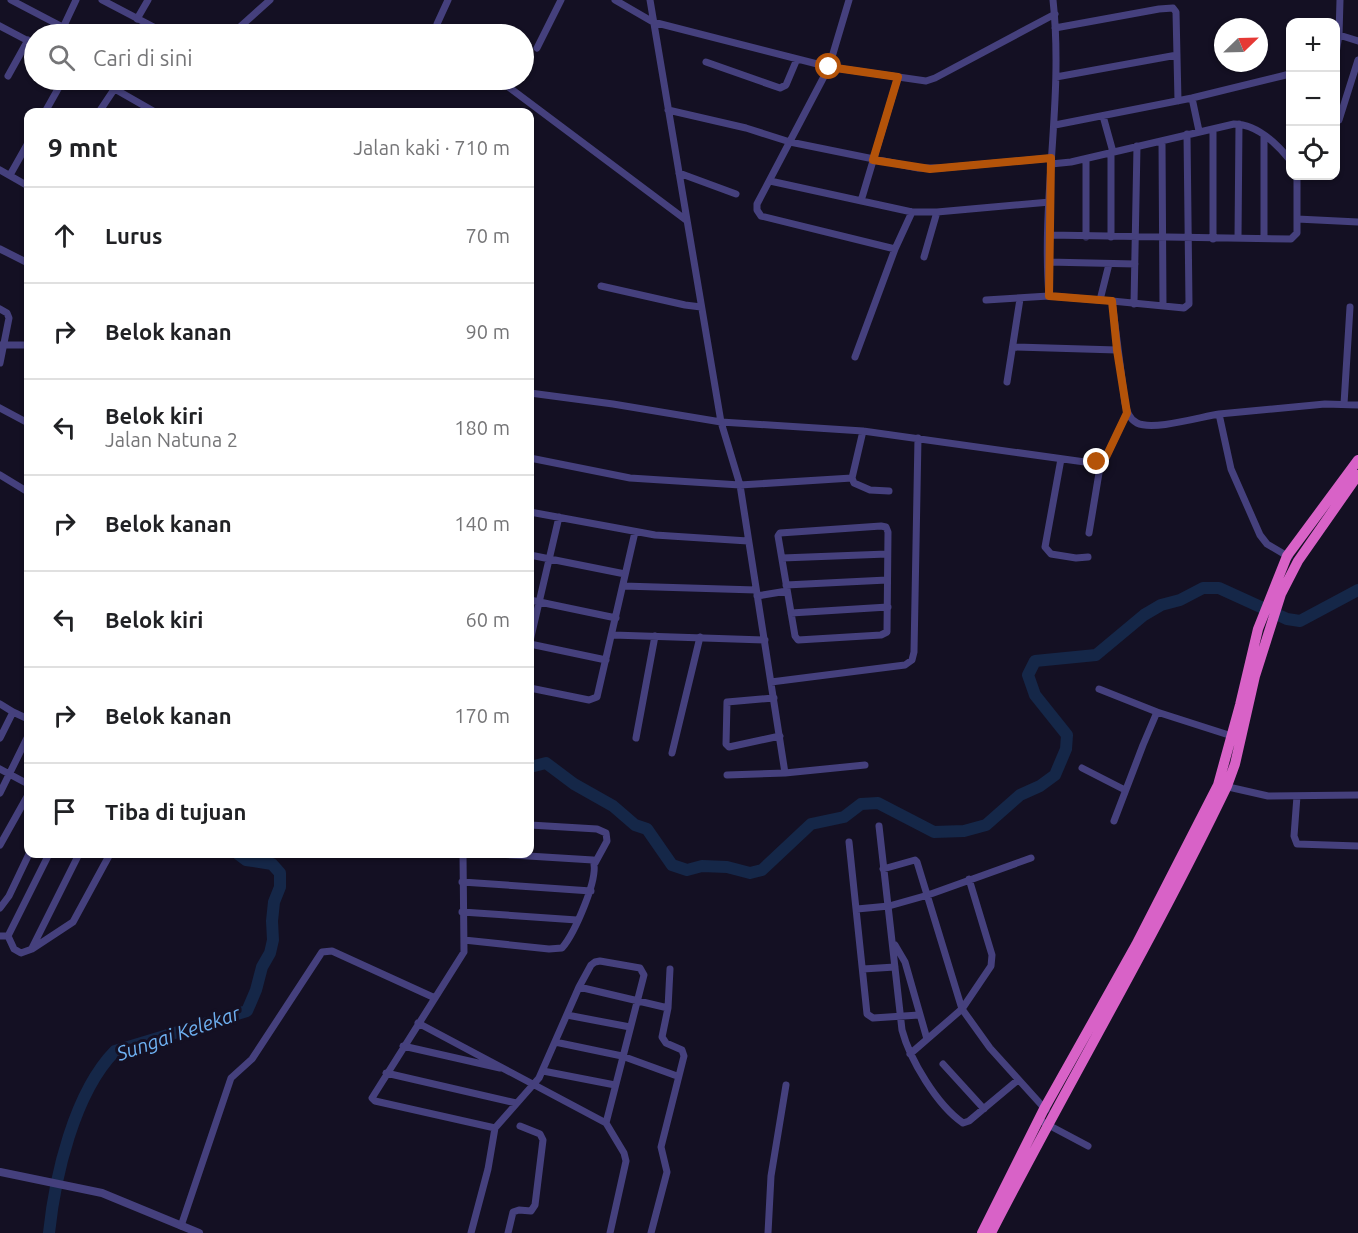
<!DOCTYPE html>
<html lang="id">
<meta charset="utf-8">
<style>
:root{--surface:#fff;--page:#f2f2f2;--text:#202124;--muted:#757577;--line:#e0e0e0}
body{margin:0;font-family:Ubuntu,sans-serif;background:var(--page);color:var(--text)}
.controls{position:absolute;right:18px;top:18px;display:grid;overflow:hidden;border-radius:12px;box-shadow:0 2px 4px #0004}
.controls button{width:54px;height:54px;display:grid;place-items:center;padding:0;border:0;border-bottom:2px solid var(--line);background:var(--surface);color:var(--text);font:30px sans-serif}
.compass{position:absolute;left:1214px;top:18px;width:54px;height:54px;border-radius:50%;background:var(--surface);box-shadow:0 2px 4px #0004;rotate:67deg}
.stop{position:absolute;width:18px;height:18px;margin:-14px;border:4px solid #b45309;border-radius:50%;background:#fff}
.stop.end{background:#b45309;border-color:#fff;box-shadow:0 2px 6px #0008}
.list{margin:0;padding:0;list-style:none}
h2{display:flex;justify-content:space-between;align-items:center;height:78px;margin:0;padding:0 24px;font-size:26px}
h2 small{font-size:20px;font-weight:400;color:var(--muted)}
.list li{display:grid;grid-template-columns:39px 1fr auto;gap:18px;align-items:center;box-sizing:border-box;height:96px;padding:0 24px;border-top:2px solid var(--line)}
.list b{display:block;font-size:22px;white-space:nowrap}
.list p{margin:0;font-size:20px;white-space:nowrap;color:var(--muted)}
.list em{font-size:20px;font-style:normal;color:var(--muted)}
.icon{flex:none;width:33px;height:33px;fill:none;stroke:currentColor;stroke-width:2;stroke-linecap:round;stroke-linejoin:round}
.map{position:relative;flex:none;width:1358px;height:1233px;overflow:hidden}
.search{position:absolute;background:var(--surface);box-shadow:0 2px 4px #0004;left:24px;top:24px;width:510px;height:66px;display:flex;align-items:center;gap:15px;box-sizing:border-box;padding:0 21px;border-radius:33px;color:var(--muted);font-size:22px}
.panel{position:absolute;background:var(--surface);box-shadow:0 2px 4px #0004;left:24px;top:108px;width:510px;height:750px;border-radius:12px}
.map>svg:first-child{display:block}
</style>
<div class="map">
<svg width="1358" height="1233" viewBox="0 0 1358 1233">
<rect width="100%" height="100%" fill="#141023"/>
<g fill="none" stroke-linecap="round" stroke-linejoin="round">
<path stroke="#152748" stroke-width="12" d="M530 767 546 763 574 784 613 806 635 825 647 829 672 865 687 870 702 866 727 867 750 873 762 870 811 824 844 817 861 804 878 803 934 832 964 831 986 825 1020 795 1040 786 1055 775 1066 749 1067 735 1035 695 1028 675 1035 661 1096 655 1144 615 1161 605 1180 600 1203 588H1219L1287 619 1300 621 1358 590
M49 1233C55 1176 74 1093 115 1051L247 1011 256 990 262 967 270 953 273 940 272 921 274 902 280 887V873L272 864 246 860 238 854"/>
<path stroke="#45407d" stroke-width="7" d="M11 0 76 34
M102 0 167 34
M615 0 653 22 829 67 926 81 935 78 1055 14
M650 0 721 422 740 485 785 773
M849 0 829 67 757 204V210L761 216 895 249
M1053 0C1064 99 1041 198 1049 296L1112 301 1125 403C1127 411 1129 419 1137 423 1153 431 1200 417 1219 414L1231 469 1260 535 1267 544 1289 557
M137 19 148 0
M0 26 34 44
M1055 28 1159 9 1173 8 1176 12 1178 101
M60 34 76 0
M232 34 270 0
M440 34 437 24 448 0
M1339 35 1358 41
M537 48 561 0
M1336 53 1339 35 1340 0
M706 62 780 88 786 85 797 59
M8 76 28 40
M1056 77 1177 55
M99 80 155 112
M161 80 168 84
M499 80 686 220
M1192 98 1199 131
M668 110 746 128 790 142 918 168H941L1051 158
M45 112 63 80
M99 112 115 88
M1103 116 1113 152
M1339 120 1358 60
M1055 125 1192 98 1290 74
M1213 129V239
M1162 141 1163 306
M1111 152V237
M1051 164 1071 162 1234 124C1256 124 1277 144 1290 160
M0 170 28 186
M679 173 736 194
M10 175 28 143
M770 181 912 212H937L1050 202
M861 201 898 77
M1297 219 1358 222
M1049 235 1291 239 1297 233V176
M1086 237V159
M1238 238 1239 124
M1264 238V135
M0 249 28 263
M924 257 937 212
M1048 262 1135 264
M601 286 685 305 701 307
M986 300 1049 296
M1100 300 1109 264
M1112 301 1184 308 1189 304 1187 134
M1134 304 1137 146
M0 309 7 313 9 318 0 363
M0 345H28
M1013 347 1117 350
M855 357 895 249 912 212
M1007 382 1020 299
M530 393 613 404 721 422 863 431 1092 463 1099 462 1106 457 1127 413
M1344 404 1350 307
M0 408 28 423
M1219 414 1325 404 1358 405
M863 431 852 478 854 483 870 490 889 491
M530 458 630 478 740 485 852 478
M1061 459 1045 547 1051 554 1076 558 1088 557
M0 475 28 492
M530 512 655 535 748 541
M881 526 886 527 888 532 887 632 881 635 798 640 795 636 778 536 780 533Z
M1089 533 1101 461
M530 555 625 574
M782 558 887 554
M786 585 887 580
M623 586 756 590
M757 596 787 591
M530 600 616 618
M791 613 888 607
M613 635 765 640
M530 641 559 517
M530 644 606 660
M771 682 905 665 912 660 914 652 918 438
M530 688 589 700 597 697 635 532
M1099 689 1157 712
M774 698 727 702 726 744 729 747 780 736
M0 704 13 712 28 719
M0 738 13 712
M636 738 655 636
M672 753 700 637
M1082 768 1125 790
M0 769 28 784
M727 775 785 773 865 765
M1224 786 1268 796 1358 795
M0 793 28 736
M1297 796 1294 836 1297 844 1358 846
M1114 821 1143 745 1157 712 1235 737
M530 825 597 829 606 833 607 841 595 863
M879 826 902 1030C910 1060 937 1105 963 1123L969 1121 1018 1080
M849 842 867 1014 873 1018 919 1015
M0 845 28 795
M463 854 464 952 372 1098 375 1101 495 1128
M883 869 915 860 917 862 962 1009 990 1048 1046 1110
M462 882 591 891
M0 908 9 896 29 854
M857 909 889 906 928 895 1031 858
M462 912 577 920
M0 936H8L14 949 21 953 32 949 73 922 110 854
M8 936 49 854
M464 940 549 949 562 948C574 934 600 877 593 860L496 854
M895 945 905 962 927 1039
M32 948 79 854
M863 969 895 967
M579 987 668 1008
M567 1015 630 1027
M418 1023 606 1123
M555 1042 622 1056 677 1076
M403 1046 500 1068
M910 1054 962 1009 991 966 992 955 969 879
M943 1064 984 1109
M543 1071 615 1085
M386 1073 516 1103
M1039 1120 1088 1146
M181 1226 231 1078 252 1059 322 952 332 951 435 998
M471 1233 488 1169 495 1128 539 1078 579 987 591 965 595 962 600 961 640 968 644 975 606 1123 624 1153 626 1161 610 1233
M508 1233 513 1212 519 1210 531 1211 535 1205 543 1140 540 1134 520 1126
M651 1233 667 1172 661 1147 684 1056 682 1050 666 1043 662 1037 668 1008 670 969
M768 1233 771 1176 786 1085"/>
<path stroke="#45407d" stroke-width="8" d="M0 1172 102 1193 199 1233"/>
<path stroke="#d862c7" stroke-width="10" d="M982 1233 1044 1109 1136 945 1218 785 1240 705 1258 629 1287 556 1358 460
M991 1233C1068 1083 1154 938 1227 786L1235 764 1255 676 1281 594 1298 561 1358 475"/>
</g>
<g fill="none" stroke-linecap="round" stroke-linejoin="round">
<path stroke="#b45309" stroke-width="8" d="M829 67 898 77 873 160 930 169 1051 158 1049 296 1112 301 1117 350 1127 413 1106 457 1097 462"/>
</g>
<g text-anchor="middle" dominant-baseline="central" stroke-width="6" stroke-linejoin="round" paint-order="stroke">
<g font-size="20" font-style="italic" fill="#6eb0f1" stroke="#141023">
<text transform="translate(178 1033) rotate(-19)">Sungai Kelekar</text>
</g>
</g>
</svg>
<div class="controls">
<button>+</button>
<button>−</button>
<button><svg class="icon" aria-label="locate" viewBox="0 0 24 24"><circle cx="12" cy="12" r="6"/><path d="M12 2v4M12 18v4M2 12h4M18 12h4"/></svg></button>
</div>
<svg class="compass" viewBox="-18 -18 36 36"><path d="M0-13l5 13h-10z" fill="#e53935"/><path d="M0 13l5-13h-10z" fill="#757577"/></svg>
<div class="stop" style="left:829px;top:67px"></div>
<div class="stop end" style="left:1097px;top:462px"></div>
<div class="search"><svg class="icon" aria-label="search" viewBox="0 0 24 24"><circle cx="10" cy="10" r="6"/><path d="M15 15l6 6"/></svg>Cari di sini</div>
<section class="panel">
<h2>9 mnt<small>Jalan kaki · 710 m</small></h2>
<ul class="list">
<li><svg class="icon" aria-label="ahead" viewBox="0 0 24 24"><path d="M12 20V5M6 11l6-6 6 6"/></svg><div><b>Lurus</b></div><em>70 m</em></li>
<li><svg class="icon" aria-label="right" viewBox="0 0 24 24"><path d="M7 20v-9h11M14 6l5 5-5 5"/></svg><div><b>Belok kanan</b></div><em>90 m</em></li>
<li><svg class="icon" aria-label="left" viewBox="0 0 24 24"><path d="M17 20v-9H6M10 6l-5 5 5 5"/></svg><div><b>Belok kiri</b><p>Jalan Natuna 2</p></div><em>180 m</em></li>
<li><svg class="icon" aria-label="right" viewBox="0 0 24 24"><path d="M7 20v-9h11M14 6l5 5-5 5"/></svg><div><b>Belok kanan</b></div><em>140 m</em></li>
<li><svg class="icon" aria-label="left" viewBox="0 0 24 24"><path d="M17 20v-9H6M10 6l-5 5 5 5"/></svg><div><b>Belok kiri</b></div><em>60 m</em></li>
<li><svg class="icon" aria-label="right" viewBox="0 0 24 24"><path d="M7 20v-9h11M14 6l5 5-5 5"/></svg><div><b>Belok kanan</b></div><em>170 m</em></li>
<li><svg class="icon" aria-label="arrive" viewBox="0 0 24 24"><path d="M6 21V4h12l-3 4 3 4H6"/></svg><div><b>Tiba di tujuan</b></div></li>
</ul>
</section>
</div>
